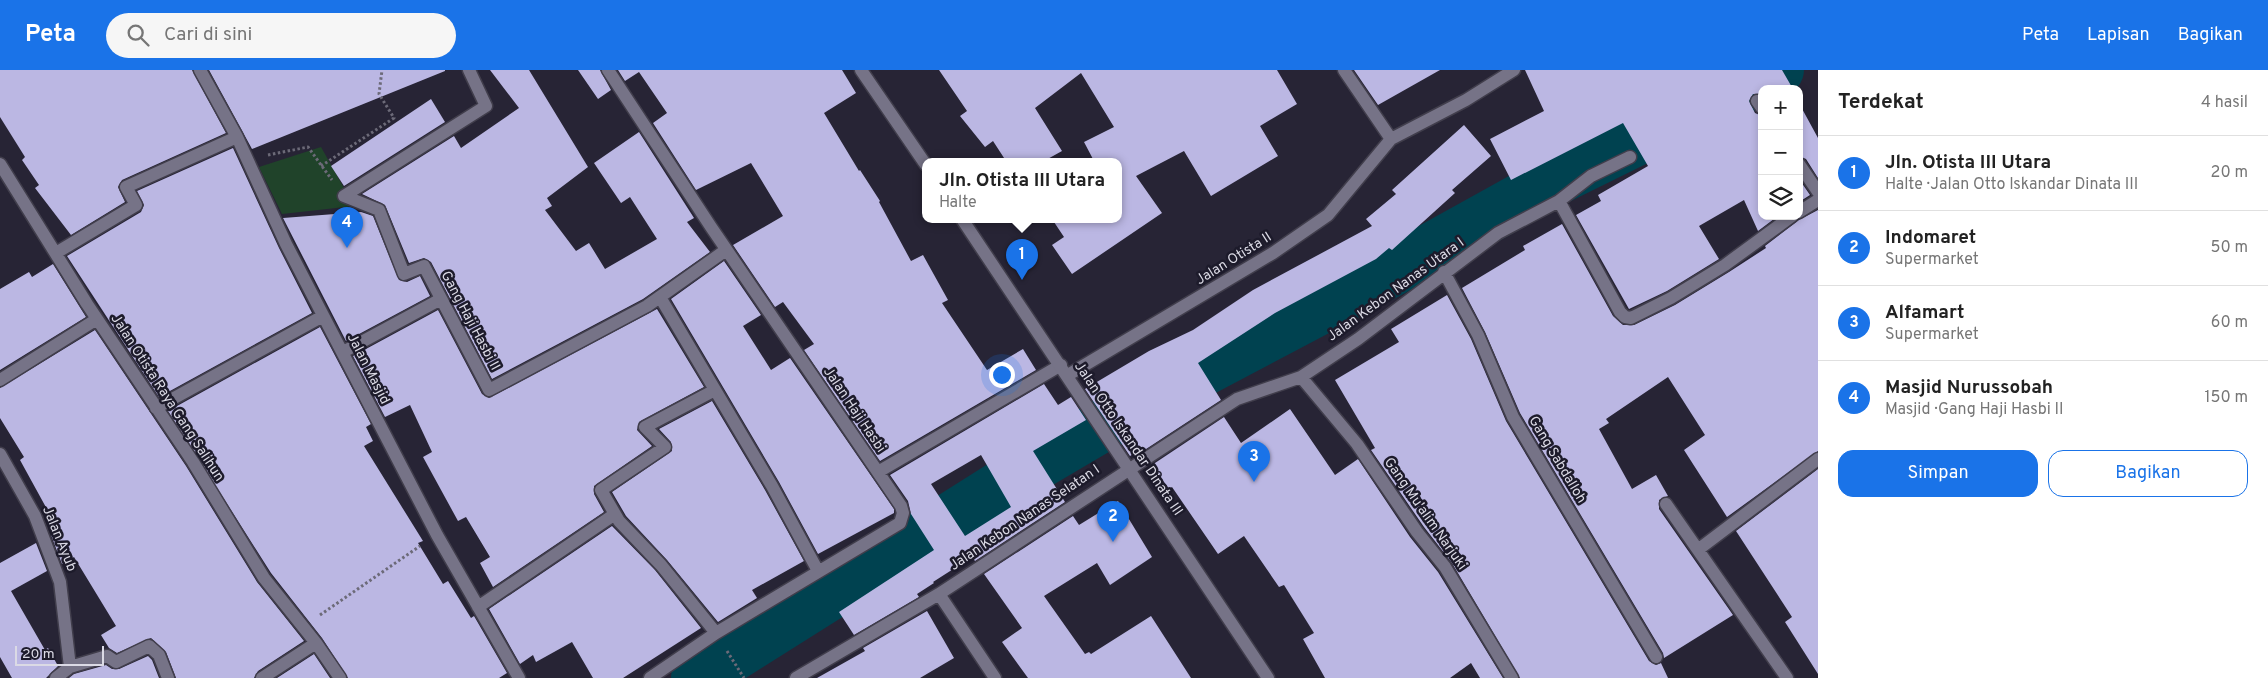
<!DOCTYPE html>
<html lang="id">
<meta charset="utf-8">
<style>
:root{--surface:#fff;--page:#f6f6f6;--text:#222;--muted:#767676;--line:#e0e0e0;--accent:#1a73e8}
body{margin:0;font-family:Overpass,sans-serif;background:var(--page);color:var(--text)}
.controls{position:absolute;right:15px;top:15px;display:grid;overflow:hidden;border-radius:10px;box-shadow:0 2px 8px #0003}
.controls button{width:45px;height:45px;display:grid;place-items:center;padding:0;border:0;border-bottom:1px solid var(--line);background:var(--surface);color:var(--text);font:25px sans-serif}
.scale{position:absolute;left:15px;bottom:12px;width:89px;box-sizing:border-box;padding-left:5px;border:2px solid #dbdae5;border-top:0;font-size:14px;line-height:18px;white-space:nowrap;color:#dbdae5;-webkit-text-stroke:4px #1d1b2b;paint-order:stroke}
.you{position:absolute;left:1001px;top:304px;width:18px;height:18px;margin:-12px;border:4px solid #fff;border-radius:50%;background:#1a73e8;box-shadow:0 0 0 8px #1a73e833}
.badge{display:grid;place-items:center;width:32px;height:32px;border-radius:50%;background:var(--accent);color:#fff;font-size:16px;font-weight:700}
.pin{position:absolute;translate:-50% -41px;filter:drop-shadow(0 1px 2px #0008)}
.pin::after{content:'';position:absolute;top:26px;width:18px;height:15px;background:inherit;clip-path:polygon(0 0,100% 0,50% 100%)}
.popup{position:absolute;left:922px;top:88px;width:200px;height:65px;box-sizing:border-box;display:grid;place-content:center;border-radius:10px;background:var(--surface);filter:drop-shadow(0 1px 4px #0005);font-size:16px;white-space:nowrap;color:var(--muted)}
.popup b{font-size:19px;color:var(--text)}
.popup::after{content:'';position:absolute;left:50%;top:100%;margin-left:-10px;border:10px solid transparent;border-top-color:var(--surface)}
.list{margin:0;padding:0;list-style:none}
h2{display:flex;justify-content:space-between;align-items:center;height:65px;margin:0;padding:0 20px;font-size:21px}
h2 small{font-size:16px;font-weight:400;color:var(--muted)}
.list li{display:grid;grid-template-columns:32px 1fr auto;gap:15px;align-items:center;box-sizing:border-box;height:75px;padding:0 20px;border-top:1px solid var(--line)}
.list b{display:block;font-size:19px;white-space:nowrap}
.list p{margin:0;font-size:16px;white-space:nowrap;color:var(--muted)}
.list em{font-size:16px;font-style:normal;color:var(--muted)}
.actions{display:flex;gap:10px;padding:15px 20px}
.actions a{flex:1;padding:11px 0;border:1px solid var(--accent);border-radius:15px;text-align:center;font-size:18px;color:var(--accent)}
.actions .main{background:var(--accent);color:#fff}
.icon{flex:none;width:28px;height:28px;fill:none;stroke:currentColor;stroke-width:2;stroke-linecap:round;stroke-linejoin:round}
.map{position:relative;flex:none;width:1818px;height:608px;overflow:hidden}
header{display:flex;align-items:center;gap:30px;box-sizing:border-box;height:70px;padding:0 25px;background:var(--accent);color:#fff}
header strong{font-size:24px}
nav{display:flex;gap:28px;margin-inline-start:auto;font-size:18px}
.search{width:350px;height:45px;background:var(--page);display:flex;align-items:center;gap:12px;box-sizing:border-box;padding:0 18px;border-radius:28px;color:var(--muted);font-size:19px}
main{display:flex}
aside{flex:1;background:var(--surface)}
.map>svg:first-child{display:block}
</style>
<header>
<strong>Peta</strong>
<div class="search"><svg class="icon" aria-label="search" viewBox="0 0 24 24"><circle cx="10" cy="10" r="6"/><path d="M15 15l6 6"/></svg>Cari di sini</div>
<nav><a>Peta</a><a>Lapisan</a><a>Bagikan</a></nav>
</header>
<main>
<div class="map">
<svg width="1818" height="608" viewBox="0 0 1818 608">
<rect width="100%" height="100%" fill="#272435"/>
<path fill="#20432a" d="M321 77 354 136 282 144 259 97Z"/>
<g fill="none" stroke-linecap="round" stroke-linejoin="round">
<path stroke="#004250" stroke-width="52" d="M697 608 1032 397 1139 334 1393 200 1559 108 1778 0"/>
</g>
<path fill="#bbb7e3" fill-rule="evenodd" d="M0 0H192L226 63 122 110 118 117 125 132 71 165 35 118 39 115 22 90 25 87 0 47Z
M209 0H445V1L252 79Z
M490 0H529L588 97 547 128 552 136 545 140 576 181 589 173 605 199 657 169 630 127 621 133 594 93 639 62 694 148 687 152 710 182 643 229 492 309 431 192 424 188 409 193 385 135 362 124 454 66 461 78 519 38Z
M578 0H600L611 20 598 29Z
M618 0H842L856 23 824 43 859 101 860 100 880 131 879 132 911 191 923 185 948 230 942 233 987 300 1023 279 1036 300 880 391 804 280 814 274 783 232 775 237 733 175 783 146 751 93 696 120 653 53 667 43 639 2 625 11Z
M939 0H1277L1297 34 1260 56 1278 86 1211 126 1184 81 1136 106 1162 143 1072 204 1052 175 1064 167 1052 149H1118V91H1094L1084 72 1114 57 1081 3 1035 38 1062 81 1044 91H1006L993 71 985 77 960 46 967 41Z
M1354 0H1440L1378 35Z
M1525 0H1782L1793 19H1762V25L1753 24 1749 31 1755 43 1762 46V146H1778L1758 161 1744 130 1699 156 1719 189 1667 221 1629 239 1576 145 1601 131 1598 125 1648 96 1623 53 1511 110 1490 69 1544 41Z
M431 29 445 52 344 116 331 96Z
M1799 29 1802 33 1800 35 1818 68V108L1806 89 1799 86Z
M1464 55 1491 86 1452 120 1455 123 1392 180 1389 178 1376 189 1275 243 1198 293 1221 330 1143 381 1141 379 1130 386 1085 319 1149 281 1193 260 1253 220 1372 156 1366 149 1396 124 1392 120Z
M233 78 279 178 312 243 159 327 67 186 141 142 144 135 137 121Z
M1799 109 1810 125 1799 132Z
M1818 140V381L1727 447 1684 380 1705 365 1668 307 1606 349 1609 353 1599 359 1632 419 1656 405 1668 426 1659 430V439L1733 545 1664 588 1663 583 1520 343 1485 262 1462 218 1525 180 1523 176 1562 154 1613 246 1623 255H1634L1675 235 1729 202 1766 178 1765 176 1799 150Z
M361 142 373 146 399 210 407 212 420 206 430 226 346 271 283 148Z
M724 191 761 245 743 256 771 300 790 288 894 439V443L818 484 779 412 671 229Z
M53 194 86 247 0 300V219L29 202 32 207Z
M1447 225 1471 269 1506 351 1649 591 1656 595 1661 593 1668 608H1520L1452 493 1424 457 1371 380 1375 378 1335 310 1399 272 1391 259Z
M657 239 704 317 639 352 637 360 652 376 594 416V424L604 442 493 517 480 493 490 487 466 447 458 451 423 387 432 382 410 335 385 347 353 286 438 240 482 324 489 328Z
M320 257 371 354 366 357 373 371 364 376 423 471 418 473 443 514 448 511 471 548 474 546 507 603 499 608H348L322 568 271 503 168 341Z
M95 260 186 396 257 512 304 571 258 601 254 608H176L166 582 151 568 117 583 109 578 101 565 116 556 74 487 62 494 51 465 59 461 20 390 24 387 0 348V318Z
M1044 314 1058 335 1071 327 1086 350 1033 381 1065 432 975 491 972 487 933 512 934 513 917 524 919 527 854 565 839 542 934 480 911 444 908 431 890 405ZM981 385 1011 437 965 466 931 414Z
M712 331 765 420 804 491 752 520 757 528 718 552 667 490 626 446 612 422 672 381 671 372 659 359Z
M1290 339 1335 405 1358 389 1410 467 1438 502 1503 608H1480L1471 593 1450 608H1325L1303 569 1314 563 1284 515 1279 517 1244 466 1218 484 1172 417 1169 419 1152 395 1224 347 1241 373Z
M1818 399V604L1785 552 1792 547 1736 461Z
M1118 431 1152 487 1110 515 1097 493 1044 526 1085 584 1089 582 1091 584 1151 546 1191 608H1028L1002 572 1022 558 984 504 1073 446 1079 455Z
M612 456 655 500 701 558 623 608H593L572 572 536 592 533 585 520 594 489 539Z
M36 473 47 501 11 521 45 580 48 578 58 596 46 608H12L0 587V493Z
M927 541 954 588 920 608H817L865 581 863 578Z
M314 584 330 608H277Z
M148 586 152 590 159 608H69L74 604 106 595 112 599H119Z"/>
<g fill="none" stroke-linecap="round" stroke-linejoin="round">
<g stroke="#413e4c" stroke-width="15">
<path id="minor" d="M200 0 237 67 286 174 437 465 519 608
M469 0 486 36 344 126 379 140 404 204 424 196 489 320 647 236 726 180
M608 0 711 157 901 436 903 443 900 453 716 563 650 608
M1344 0 1391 69
M1757 31 1762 38
M0 94 87 234 193 392 264 508 316 573 340 608
M1799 94 1818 122
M1559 131 1620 242 1625 247 1631 248 1671 228 1725 195 1792 146
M1799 142 1818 130
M56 183 136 135 126 117 237 67
M1444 202 1478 265 1513 347 1656 587
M660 227 772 416 818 501
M343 282 441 229
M1068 305 1273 183 1328 145 1391 69 1466 30 1514 0
M1301 307 1357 374 1417 462 1445 497 1512 608
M0 310 97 249
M715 320 645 357 665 377 601 420 619 451 661 495 716 563
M156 338 323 246
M0 384 35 446 60 512 70 597
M878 402 1061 295
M1666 434 1787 608
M1699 479 1818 389
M939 524 995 608
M478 537 615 444
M56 608 70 597 107 586 116 592 149 576 159 585 168 608
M262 608 316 573
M796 608 939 524 1237 329 1301 307 1358 269 1498 163 1559 131 1591 106 1630 87"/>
</g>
<g stroke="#413e4c" stroke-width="15">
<path id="tertiary" d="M861 0 926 95
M962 149 1268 608"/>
</g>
<path stroke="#6c6a78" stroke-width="3" stroke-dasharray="2.5 2.5" stroke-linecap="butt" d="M268 85 308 77 332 110
M321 96 394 48 379 24 382 0
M320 545 420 476
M727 581 744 608"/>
<use href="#minor" stroke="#767387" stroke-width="12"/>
<use href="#tertiary" stroke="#767387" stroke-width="12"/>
</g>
<g text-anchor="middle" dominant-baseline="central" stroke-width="5" stroke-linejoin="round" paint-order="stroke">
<g font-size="14" fill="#dbdae5" stroke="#1d1b2b">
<text transform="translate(1234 189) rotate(-32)">Jalan Otista II</text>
<text transform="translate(1396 220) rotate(-36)">Jalan Kebon Nanas Utara I</text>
<text transform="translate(470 251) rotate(62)">Gang Haji Hasbi II</text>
<text transform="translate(368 299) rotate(63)">Jalan Masjid</text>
<text transform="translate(167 328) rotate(57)">Jalan Otista Raya Gang Salihun</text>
<text transform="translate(854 340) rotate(56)">Jalan Haji Hasbi</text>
<text transform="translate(1128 369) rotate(56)">Jalan Otto Iskandar Dinata III</text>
<text transform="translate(1557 390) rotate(59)">Gang Sabdalloh</text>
<text transform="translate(1425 444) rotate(55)">Gang Mu'alim Narjuki</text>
<text transform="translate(1025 448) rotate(-34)">Jalan Kebon Nanas Selatan I</text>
<text transform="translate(59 469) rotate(68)">Jalan Ayub</text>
</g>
</g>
</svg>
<div class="controls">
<button>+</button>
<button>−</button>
<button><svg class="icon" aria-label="layers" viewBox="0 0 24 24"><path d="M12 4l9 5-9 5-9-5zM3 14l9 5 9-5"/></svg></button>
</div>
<div class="scale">20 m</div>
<div class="you"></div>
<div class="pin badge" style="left:1022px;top:210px">1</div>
<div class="popup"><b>Jln. Otista III Utara</b>Halte</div>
<div class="pin badge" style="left:1113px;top:472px">2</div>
<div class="pin badge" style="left:1254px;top:412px">3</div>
<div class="pin badge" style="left:347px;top:178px">4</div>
</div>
<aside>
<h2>Terdekat<small>4 hasil</small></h2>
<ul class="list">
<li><span class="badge">1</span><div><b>Jln. Otista III Utara</b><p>Halte · Jalan Otto Iskandar Dinata III</p></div><em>20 m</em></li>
<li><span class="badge">2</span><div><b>Indomaret</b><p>Supermarket</p></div><em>50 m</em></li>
<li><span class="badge">3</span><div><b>Alfamart</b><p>Supermarket</p></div><em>60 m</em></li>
<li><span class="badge">4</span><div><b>Masjid Nurussobah</b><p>Masjid · Gang Haji Hasbi II</p></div><em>150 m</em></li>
</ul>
<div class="actions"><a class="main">Simpan</a><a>Bagikan</a></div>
</aside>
</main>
